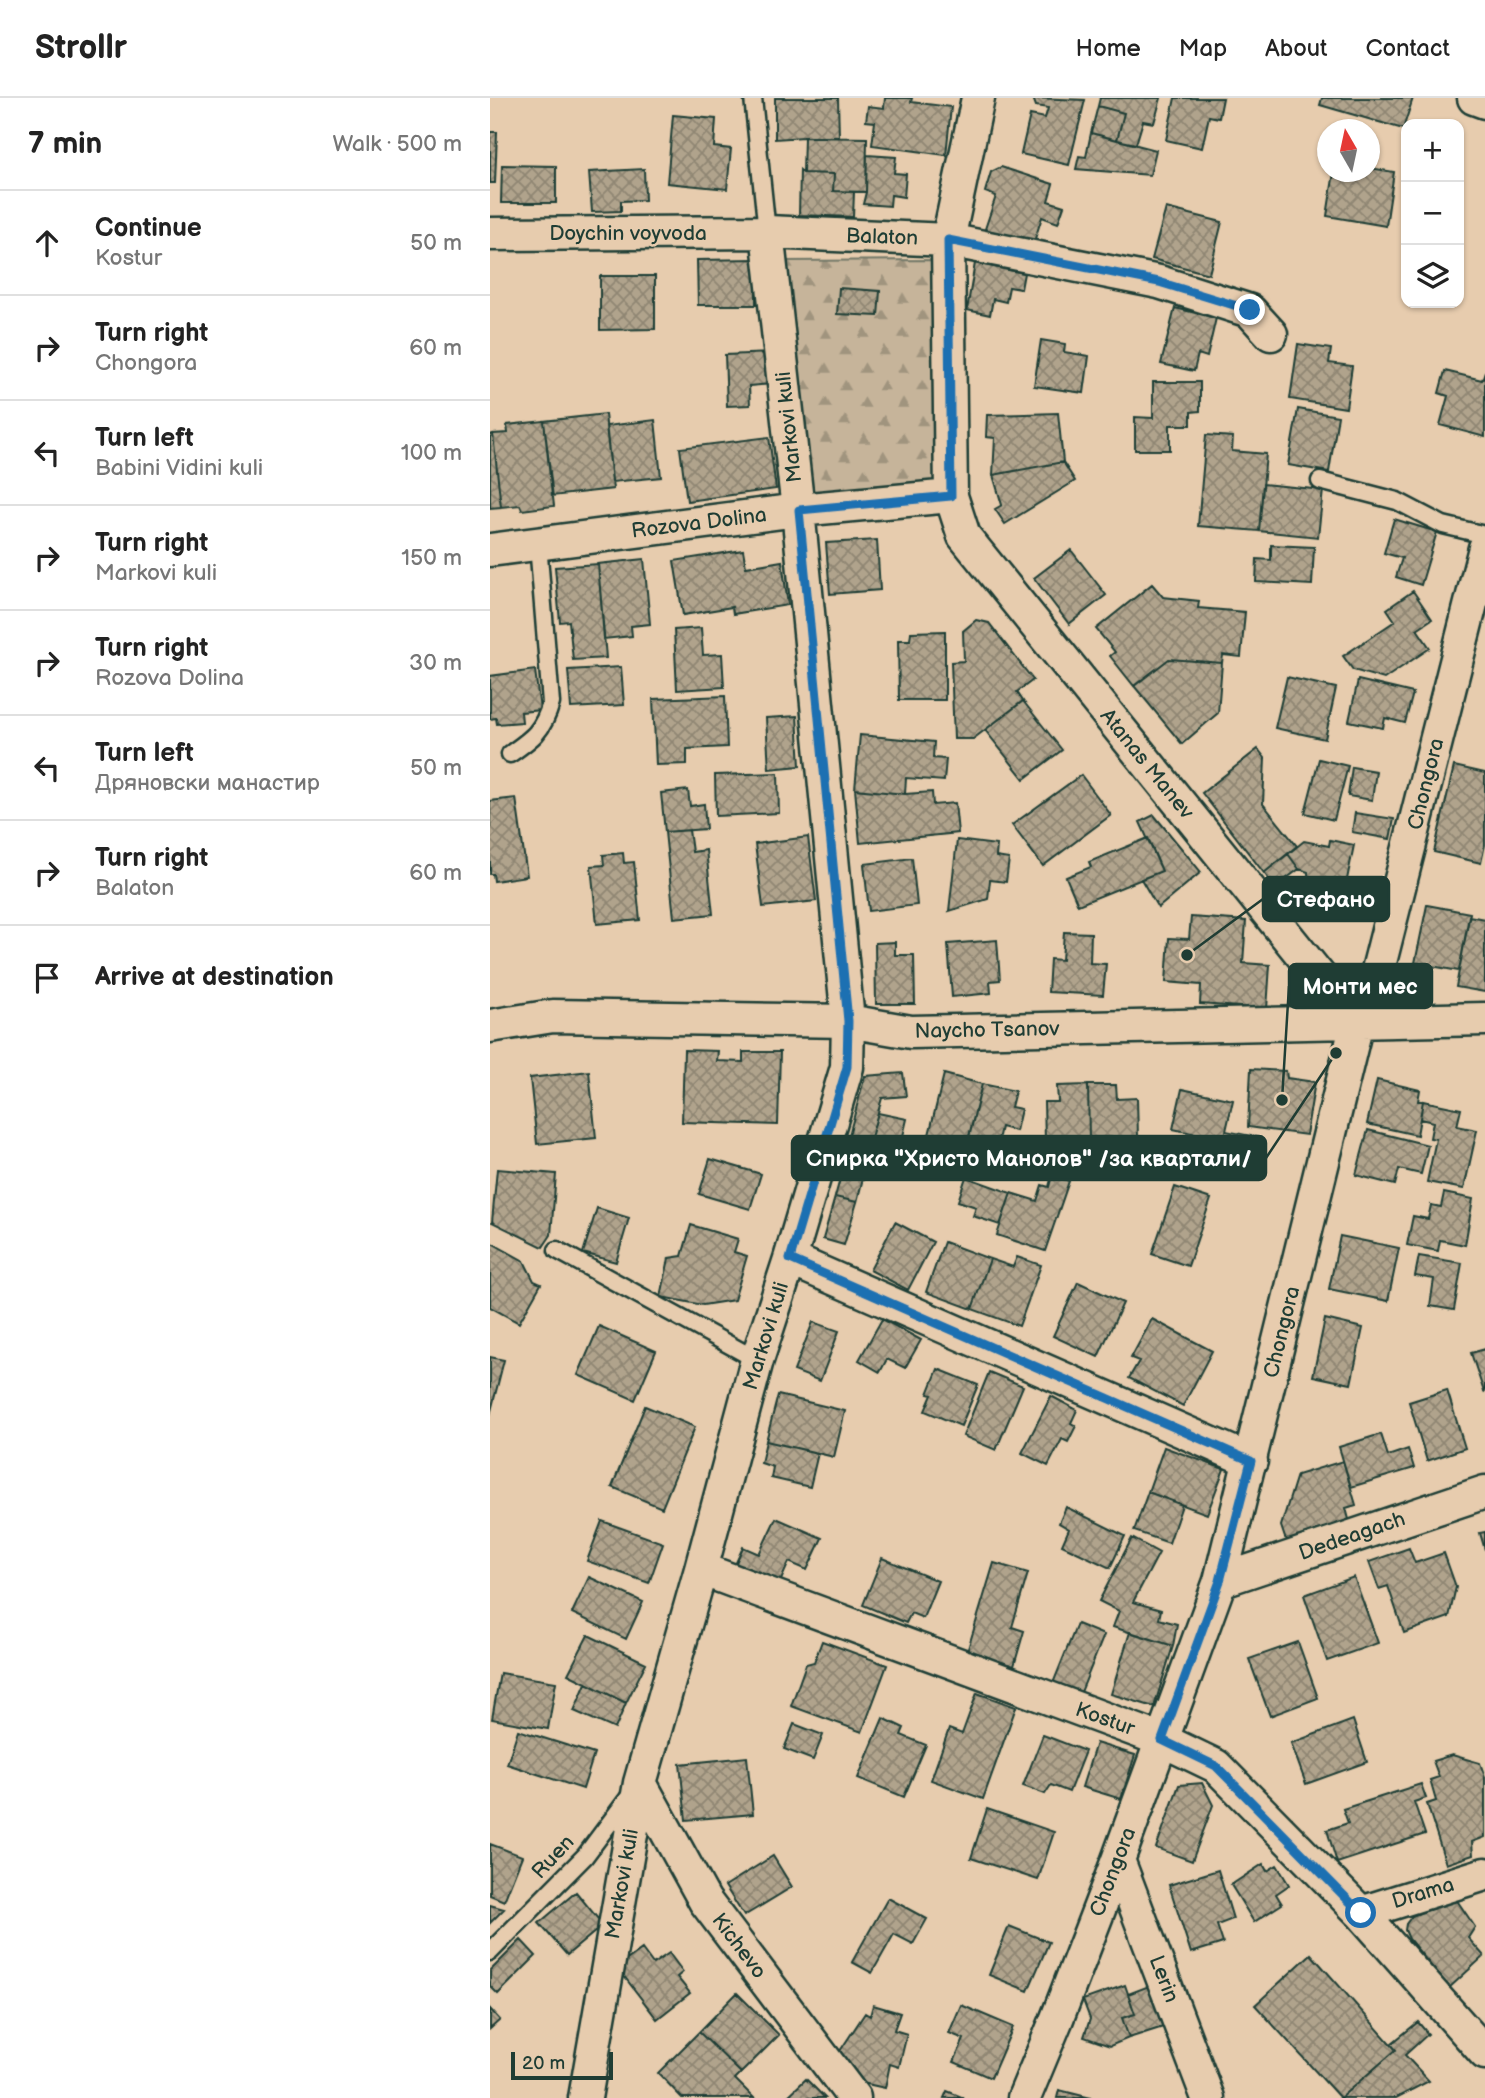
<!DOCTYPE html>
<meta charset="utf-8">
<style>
:root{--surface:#fff;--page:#f6f6f6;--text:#222;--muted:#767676;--line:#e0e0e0}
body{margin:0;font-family:"Balsamiq Sans",sans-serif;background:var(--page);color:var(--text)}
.controls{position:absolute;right:21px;top:21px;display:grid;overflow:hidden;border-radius:14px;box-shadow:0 2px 5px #0004}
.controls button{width:63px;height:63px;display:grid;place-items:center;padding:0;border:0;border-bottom:2px solid var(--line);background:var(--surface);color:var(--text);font:35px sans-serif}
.compass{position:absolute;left:827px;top:21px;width:63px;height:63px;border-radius:50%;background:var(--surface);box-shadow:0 2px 5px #0004;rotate:351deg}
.scale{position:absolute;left:21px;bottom:18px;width:102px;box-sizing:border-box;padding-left:7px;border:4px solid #1f3d34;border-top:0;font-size:19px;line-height:24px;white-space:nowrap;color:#1f3d34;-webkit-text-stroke:5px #e7ccae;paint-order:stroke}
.stop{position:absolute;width:21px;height:21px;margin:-16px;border:5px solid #1f6fb2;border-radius:50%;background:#fff}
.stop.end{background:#1f6fb2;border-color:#fff;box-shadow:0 2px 7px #0008}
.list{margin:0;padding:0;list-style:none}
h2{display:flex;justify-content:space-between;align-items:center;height:91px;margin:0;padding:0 28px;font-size:30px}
h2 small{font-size:23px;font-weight:400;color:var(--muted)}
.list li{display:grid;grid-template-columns:46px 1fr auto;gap:21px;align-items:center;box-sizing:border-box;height:105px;padding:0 28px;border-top:2px solid var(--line)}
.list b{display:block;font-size:26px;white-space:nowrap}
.list p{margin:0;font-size:23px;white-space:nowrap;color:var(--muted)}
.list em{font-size:23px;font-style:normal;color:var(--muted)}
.icon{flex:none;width:38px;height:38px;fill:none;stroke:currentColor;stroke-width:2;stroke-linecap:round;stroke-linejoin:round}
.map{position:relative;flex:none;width:995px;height:2000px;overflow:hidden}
header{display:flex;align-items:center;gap:42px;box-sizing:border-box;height:98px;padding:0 35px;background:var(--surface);border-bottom:2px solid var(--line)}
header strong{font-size:33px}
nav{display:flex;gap:38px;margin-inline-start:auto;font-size:24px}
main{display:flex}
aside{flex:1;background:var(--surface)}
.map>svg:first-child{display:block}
</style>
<header>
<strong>Strollr</strong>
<nav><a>Home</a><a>Map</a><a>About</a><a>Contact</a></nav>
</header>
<main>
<aside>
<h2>7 min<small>Walk · 500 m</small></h2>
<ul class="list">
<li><svg class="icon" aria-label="ahead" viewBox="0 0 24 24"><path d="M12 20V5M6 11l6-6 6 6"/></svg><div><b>Continue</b><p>Kostur</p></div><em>50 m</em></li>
<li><svg class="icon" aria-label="right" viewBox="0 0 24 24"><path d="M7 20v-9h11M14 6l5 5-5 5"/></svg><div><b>Turn right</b><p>Chongora</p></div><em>60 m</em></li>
<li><svg class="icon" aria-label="left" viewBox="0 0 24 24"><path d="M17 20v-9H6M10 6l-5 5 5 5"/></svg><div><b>Turn left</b><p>Babini Vidini kuli</p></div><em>100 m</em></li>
<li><svg class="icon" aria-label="right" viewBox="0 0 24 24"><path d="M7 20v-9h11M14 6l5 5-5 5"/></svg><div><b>Turn right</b><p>Markovi kuli</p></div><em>150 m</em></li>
<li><svg class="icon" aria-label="right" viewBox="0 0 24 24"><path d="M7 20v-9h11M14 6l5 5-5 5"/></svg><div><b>Turn right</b><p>Rozova Dolina</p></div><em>30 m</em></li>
<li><svg class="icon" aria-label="left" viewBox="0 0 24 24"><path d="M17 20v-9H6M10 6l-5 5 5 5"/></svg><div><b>Turn left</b><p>Дряновски манастир</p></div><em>50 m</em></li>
<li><svg class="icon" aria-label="right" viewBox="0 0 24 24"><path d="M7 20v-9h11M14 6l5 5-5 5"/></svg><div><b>Turn right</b><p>Balaton</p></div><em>60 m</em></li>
<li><svg class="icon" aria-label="arrive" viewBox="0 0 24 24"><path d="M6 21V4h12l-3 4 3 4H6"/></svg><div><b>Arrive at destination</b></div></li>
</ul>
</aside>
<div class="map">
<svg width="995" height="2000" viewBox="0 0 995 2000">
<defs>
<pattern id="forest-firs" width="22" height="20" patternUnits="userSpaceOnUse" patternTransform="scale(1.75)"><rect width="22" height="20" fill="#c6b49a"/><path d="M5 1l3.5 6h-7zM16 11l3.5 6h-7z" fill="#a0947e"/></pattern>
<pattern id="building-cross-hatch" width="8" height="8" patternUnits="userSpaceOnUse" patternTransform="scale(1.75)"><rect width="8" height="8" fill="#b0a38c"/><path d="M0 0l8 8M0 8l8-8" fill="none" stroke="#8f8673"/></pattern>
</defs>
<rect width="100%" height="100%" fill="#e7ccae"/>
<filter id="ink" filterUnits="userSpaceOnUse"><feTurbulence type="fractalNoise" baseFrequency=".0143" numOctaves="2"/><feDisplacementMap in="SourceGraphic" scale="14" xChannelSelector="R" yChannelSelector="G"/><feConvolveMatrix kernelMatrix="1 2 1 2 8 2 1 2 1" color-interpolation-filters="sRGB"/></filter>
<g filter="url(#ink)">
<path fill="url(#forest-firs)" stroke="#727867" stroke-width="2" d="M449 162 448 389 312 395 290 163Z"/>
<path fill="url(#building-cross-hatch)" stroke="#1f3d34" stroke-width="2" d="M285 0H348L349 39H314L285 41Z
M395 0H422L421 4 461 9 456 57 382 47 385 24 376 23 378 8 394 10Z
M543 0 595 2 579 67 531 56 540 17 555 20 558 10 546 8Z
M610 0H671L664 25 653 23 646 46 627 42 634 15 608 8Z
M685 0H733L729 20 719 18 712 50 676 42Z
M832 0H923L913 31 830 7Z
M608 8 634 15 627 42 601 35Z
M183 17 226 21 224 49 241 51 237 91 177 85Z
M0 34H7L5 85H0Z
M601 35 666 52 660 77 586 71 589 58 596 59Z
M314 39 377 40 376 94 343 93 344 76 313 75Z
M377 57 406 59 404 75 416 76 414 99 401 97 400 108 373 106 376 94Z
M12 67 66 68V105H11Z
M511 69 563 86 558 103 574 108 568 125 552 119 543 147 495 131 506 98 495 94 501 74Z
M880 70 904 74 896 128 837 118 844 74 862 76V74H880Z
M154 71 155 102 131 103V113L102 114 99 74Z
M310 72 313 75 344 76 343 93 364 94 363 119 309 117Z
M676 110 732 124 719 176 662 161Z
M266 161V207H208L207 162Z
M485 165 534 175 531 191 519 189 516 204 503 201 500 217 477 212Z
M110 178H165V231L110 232Z
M349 190 390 193 388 218 347 216Z
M685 210 726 220 717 259 708 256 704 273 671 266Z
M551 242 575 246 574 254 599 258 594 295 544 288Z
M808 246 841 251 839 265 862 268 856 310 800 301Z
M281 255 283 286 259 288 260 307 237 308 235 257Z
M955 273 992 282 995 273V339L950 327 958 298 949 295Z
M663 284H710V313L701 314V327H680V352H645V319L663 320Z
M808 311 848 318 839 374 798 367Z
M568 315 573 364 503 377 505 340 496 339 497 317Z
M115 316 123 391 62 398 54 323Z
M165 322 171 379 122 384 116 328Z
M54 323 64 408 32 412 30 407 11 409 3 336 18 335 17 327Z
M3 336 11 409 0 410V337Z
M716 337 743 339 742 353 776 356 769 433 708 428Z
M279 339 286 391 197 403 190 350Z
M573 364 585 383 515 426 505 411 512 407 503 377Z
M773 386 833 392 828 439 769 433Z
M904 421 947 434 931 487 906 479 912 460 894 455Z
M387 442 390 492 340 496 336 445Z
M781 447 824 449 822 487 766 484 767 461 781 462Z
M253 452 256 469 292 463 298 507 243 516 242 509 193 517 184 463Z
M581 452 616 497 579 526 544 480Z
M154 461 160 526 141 528 142 538 114 541 108 466Z
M108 466 116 560 83 562 79 523 70 524 65 469Z
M662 486 673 499 709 503 708 510 755 514 751 559 733 557 732 565 679 561 644 588 620 558 625 554 606 531Z
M923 493 942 521 927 531 940 550 894 581 863 572 853 558 905 523 897 511Z
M486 522 499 525 543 582 527 594 533 603 483 641H464L461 564 474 563 473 533Z
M211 530 213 557 232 556 234 589 187 592 184 532Z
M455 533V602H409L408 542H420L421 534Z
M679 561 732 565 728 615 692 646 644 588Z
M131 569 134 607 81 610 78 572Z
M45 572 50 612 31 614 32 624 7 626 6 620 0 621V578Z
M797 579 846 590 835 641 785 630Z
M868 582 923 595 915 625 895 620 893 630 859 623Z
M235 598 237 649 197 651V666L166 667 163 601Z
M533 603 572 652 534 681 495 632Z
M307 618 310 668 279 671 276 620Z
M370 637 444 644 443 660 456 661 454 683 416 680 415 696 365 691Z
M768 651 775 660 773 706 807 748 774 775 712 695Z
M829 661 858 668 844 722 815 715Z
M964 668 995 675V747L991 765 944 754Z
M862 669 886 673 882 702 858 698Z
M288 675 289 715 226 718 225 677Z
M591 677 621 717 553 768 522 727Z
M365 691 415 696 442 694 443 707 465 705 468 735 370 745Z
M198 692 200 708 214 706 216 731 175 734 171 695Z
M26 700 37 778 4 783 3 776H0V703Z
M865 715 904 721 900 741 862 734Z
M664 717 711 774 668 810 651 781 672 773 650 724Z
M199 732 202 754 216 752 223 816 184 820 175 734Z
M318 739 326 803 273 809 265 746Z
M658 740 672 773 588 807 576 779 601 769 599 764Z
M467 742 507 747 506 759 519 761 516 784 500 782 498 801 459 813Z
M840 742 864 747 851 811 819 804 818 774 809 771 798 756 814 743 839 748Z
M133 755 134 765 144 764 150 822 107 826 101 768 114 767 113 757Z
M798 756 809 771 785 789 774 775Z
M422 760 427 807 379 813 374 766Z
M937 807 980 815 969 873 925 865Z
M979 818 995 821V894L966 889Z
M701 819 756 823 753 865 780 867 777 911 710 906 711 887 676 884 679 840 699 841Z
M574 834 601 835 600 865 616 866 613 897 558 894 560 861 572 862Z
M507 842 510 882 500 883 501 895 462 899 458 846Z
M405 844V857H424L425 906H386L385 845Z
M194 952 228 953 227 963 253 964V954H290L288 1027 192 1024Z
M761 971 796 973 797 980 825 984 816 1037 758 1029Z
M99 973 106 1040 47 1046 40 980Z
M413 975 416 998 392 1000 380 1043 359 1037 375 978Z
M454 976 492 986 476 1050 438 1041Z
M887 982 930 992 928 1003H933L927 1037 877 1026Z
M492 986 525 993 521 1009 531 1011 526 1033 511 1029 506 1051 478 1044Z
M598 987 599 1040 555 1042 554 1004H568L567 988Z
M598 987H626L627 1001 647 1000 648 1039 599 1040Z
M692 991 743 1002 736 1033 766 1039 760 1070 706 1059 711 1037 683 1031Z
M933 1003 971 1011 967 1028 987 1032 974 1091 937 1084 946 1041 940 1040 943 1024 930 1021Z
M388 1015 417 1021 410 1051 380 1043Z
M878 1032 938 1047 931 1076 909 1071 905 1087 866 1077Z
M220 1061 271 1076 260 1111 209 1096Z
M355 1063 376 1068 367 1104 345 1099Z
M7 1071 66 1076 61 1137 53 1149 2 1124Z
M562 1077 579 1083 555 1153 507 1137 521 1095 547 1103 552 1087 559 1089Z
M476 1079 521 1095 510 1127 483 1118 486 1109 468 1103Z
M685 1089 721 1101 698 1168 662 1156Z
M954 1095 983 1101 975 1147 950 1142 948 1153 917 1147 923 1118 938 1121 941 1107 951 1109Z
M345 1099 367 1104 354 1147 333 1141Z
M107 1110 139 1120 126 1164 93 1155Z
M405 1124 443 1144 418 1192 380 1172Z
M201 1127 248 1141 244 1154 257 1158 244 1202 213 1207 171 1199 179 1160 192 1158Z
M850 1138 909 1150 898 1203 839 1191Z
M0 1144 34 1163 44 1183 51 1186 29 1225 0 1209Z
M454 1144 500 1161 482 1211 436 1194Z
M929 1158 972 1165 964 1212 940 1208 944 1181 925 1178Z
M527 1159 551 1167 529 1228 482 1211 500 1161 523 1169Z
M588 1184 633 1205 608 1259 563 1238Z
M392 1221 431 1242 415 1270 397 1261 390 1274 369 1262Z
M662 1221 722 1253 693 1308 639 1280 649 1263 641 1260Z
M835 1221 873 1230 861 1286 823 1278Z
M323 1224 349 1233 330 1283 304 1273Z
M109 1228 166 1253 145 1302 88 1277Z
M995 1251V1293L994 1294 981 1255Z
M0 1259 14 1262 0 1317Z
M448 1271 488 1287 471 1328 435 1313 442 1297 438 1296Z
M499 1274 533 1288 506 1352 473 1338Z
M957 1292 975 1350 937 1363 919 1304Z
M288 1297 355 1313 344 1359 276 1343Z
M561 1298 587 1312 581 1325 586 1328 578 1344 572 1341 558 1368 532 1355Z
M155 1308 205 1329 172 1410 122 1389Z
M891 1336 898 1358 918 1351 924 1370 861 1389 849 1349Z
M276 1343 328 1355 320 1389 281 1380 283 1369 271 1365Z
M674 1349 734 1371 717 1416 658 1394Z
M853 1363 866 1407 856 1410 861 1429 802 1445 795 1440 791 1428 807 1377Z
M658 1394 692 1407 679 1445 644 1433Z
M576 1409 635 1438 620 1470 572 1447 579 1431 569 1425Z
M286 1420 332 1440 317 1472 299 1464 288 1489 244 1469 253 1449 269 1456Z
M112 1423 173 1445 159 1485 97 1463Z
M995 1434V1452L990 1435Z
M642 1440 669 1455 643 1504 671 1512 669 1521 687 1526 683 1548 623 1529 629 1513 609 1503Z
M919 1450 925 1465 954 1455 966 1489 959 1519 914 1535 898 1488 889 1491 879 1464Z
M392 1460 448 1483 433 1520 421 1515 416 1525 373 1507Z
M504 1465 538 1475 522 1529 534 1533 524 1568 477 1554Z
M99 1479 153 1504 136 1541 82 1515Z
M864 1479 888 1545 837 1563 814 1497Z
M587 1526 614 1537 589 1599 562 1588Z
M640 1534 683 1548 664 1609 621 1596Z
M98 1537 156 1565 136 1605 78 1576Z
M332 1543 397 1567 372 1634 301 1608 316 1566 324 1564Z
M808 1544 828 1600 780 1618 759 1561Z
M10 1575 66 1584 58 1631 2 1621Z
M96 1585 136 1605 125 1631 84 1613Z
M487 1595 526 1609 493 1701 441 1682 459 1631 472 1636Z
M393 1620 414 1630 411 1637 436 1647 414 1699 368 1680Z
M863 1622 877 1664 816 1686 801 1645Z
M304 1626 333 1637 323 1662 294 1651Z
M28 1632 104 1656 93 1691 17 1666Z
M553 1637 595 1653 579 1694 561 1687 555 1696 533 1688Z
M606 1645 645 1657 631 1701 592 1689Z
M962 1657 990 1665 995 1679V1739L982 1744 983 1757 956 1766 937 1706 946 1703 940 1682 949 1679 943 1663Z
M257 1659 263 1716 196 1722 190 1666Z
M712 1685 723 1707 702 1763 666 1750 689 1687Z
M931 1686 936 1700 924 1704 935 1736 847 1765 837 1732 858 1725 853 1711Z
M497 1711 564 1734 548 1782 481 1760Z
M0 1746 32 1758 14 1803 0 1797Z
M283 1758 302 1789 254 1818 235 1788Z
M773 1766 777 1773 787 1767 799 1787 786 1796 792 1806 764 1824 741 1787Z
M728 1772 743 1821 727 1827 733 1845 701 1855 679 1787Z
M86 1794 113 1827 77 1857 49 1825Z
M398 1800 437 1821 423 1846 404 1836 382 1875 362 1864Z
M966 1801 985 1829 978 1840 994 1858 959 1890 919 1841 915 1832 916 1826 922 1818Z
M0 1807 14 1811 0 1825Z
M519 1828 559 1844 538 1893 499 1877Z
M31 1842 46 1858 8 1896 0 1888V1873Z
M152 1851 163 1866 179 1855 193 1874 187 1879 200 1895 167 1921 127 1869Z
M821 1856 906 1952 850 2000 765 1907Z
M635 1887 645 1916 632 1920 639 1940 620 1948 594 1939 600 1921 593 1902Z
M659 1888 673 1929 639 1940 632 1920 645 1916 638 1896Z
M247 1895 289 1937 251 1975 209 1934Z
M383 1907 410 1915 404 1932 417 1936 409 1969 400 1966 395 1990 368 1984 350 1953 375 1915 380 1918Z
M471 1907 523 1929 501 1980 464 1964 474 1941 459 1935Z
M0 1911 10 1922 0 1931Z
M928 1924 938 1936 915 1957 939 1983 906 2000H850L906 1952 901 1946Z
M209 1934 251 1975 245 1981 264 2000H192L168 1975Z
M316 1981 335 2000H296Z
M569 1992 601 2000H567Z
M457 1993 474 2000H454Z"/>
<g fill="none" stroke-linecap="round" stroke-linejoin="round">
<g stroke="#1f3d34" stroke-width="21">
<path id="lane" d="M263 0 277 134
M830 383 907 403 953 427 995 437
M20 656C43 640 53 633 61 605L48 446
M67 1152 267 1262
M0 1854 95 1758 142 1695"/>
</g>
<g stroke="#1f3d34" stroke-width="37">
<path id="street" d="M488 0 458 142 461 398 474 438 867 925
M984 0 995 4
M0 136 277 134 458 142 669 184 760 213 781 236
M0 452 308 412 461 398
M0 928 63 918 358 923 421 934 995 921
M300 1161 761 1363
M211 1471 672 1642 726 1668 871 1815 995 1955
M730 1483 995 1394
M150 1685 215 1803 364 2000
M628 1762 718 2000
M871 1815 995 1776
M95 2000 150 1685 211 1471 267 1262 300 1161 357 969 358 923 308 412 277 134
M534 2000 566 1923 628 1762 730 1483 867 925 887 876 995 450"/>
</g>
<use href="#lane" stroke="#e7ccae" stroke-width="16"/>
<use href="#street" stroke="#e7ccae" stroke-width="32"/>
</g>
</g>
<g fill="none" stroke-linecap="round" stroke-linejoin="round" filter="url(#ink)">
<path stroke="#1f6fb2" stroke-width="9" d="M760 212 669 184 458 142 461 398 309 412 358 923 357 969 300 1161 761 1363 730 1483 672 1642 726 1668 871 1815"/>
</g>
<g text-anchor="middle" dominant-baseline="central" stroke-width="5" stroke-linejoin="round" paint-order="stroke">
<g font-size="21" fill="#1f3d34" stroke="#e7ccae">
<text x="138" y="135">Doychin voyvoda</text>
<text transform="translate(392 139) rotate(2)">Balaton</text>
<text transform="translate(299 329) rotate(-96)">Markovi kuli</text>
<text transform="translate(209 425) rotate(-7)">Rozova Dolina</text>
<text transform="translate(657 666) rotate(51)">Atanas Manev</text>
<text transform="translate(936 686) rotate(-76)">Chongora</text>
<text transform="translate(497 932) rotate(-1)">Naycho Tsanov</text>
<text transform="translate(792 1234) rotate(-76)">Chongora</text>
<text transform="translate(276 1238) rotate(-73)">Markovi kuli</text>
<text transform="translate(862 1438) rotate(-19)">Dedeagach</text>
<text transform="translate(615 1621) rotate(20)">Kostur</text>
<text transform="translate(63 1759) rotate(-47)">Ruen</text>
<text transform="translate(623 1774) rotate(-69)">Chongora</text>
<text transform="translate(132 1786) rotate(-80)">Markovi kuli</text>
<text transform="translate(933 1795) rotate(-17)">Drama</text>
<text transform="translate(249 1848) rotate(53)">Kichevo</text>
<text transform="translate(674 1881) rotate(69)">Lerin</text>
</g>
</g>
<path fill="none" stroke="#1f3d34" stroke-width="2.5" d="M697 857L773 801M792 1002L799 888M846 955L776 1060"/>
<g fill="#1f3d34" stroke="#e7ccae" stroke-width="2.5">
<circle cx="697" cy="857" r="7"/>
<circle cx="792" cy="1002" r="7"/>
<circle cx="846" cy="955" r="7"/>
</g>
<g fill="#1f3d34" stroke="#1f3d34" stroke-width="2.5">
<rect x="773" y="779" width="126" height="44" rx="7"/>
<rect x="799" y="866" width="143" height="44" rx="7"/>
<rect x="302" y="1038" width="474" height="44" rx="7"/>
</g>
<g font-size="23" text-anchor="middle" font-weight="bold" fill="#fff">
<text x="836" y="809">Стефано</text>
<text x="870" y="896">Монти мес</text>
<text x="539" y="1068">Спирка "Христо Манолов" /за квартали/</text>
</g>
</svg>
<div class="controls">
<button>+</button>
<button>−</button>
<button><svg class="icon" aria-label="layers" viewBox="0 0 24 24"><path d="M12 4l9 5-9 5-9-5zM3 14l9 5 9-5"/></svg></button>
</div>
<svg class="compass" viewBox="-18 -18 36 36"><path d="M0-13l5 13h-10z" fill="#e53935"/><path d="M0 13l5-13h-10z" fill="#767676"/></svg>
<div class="scale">20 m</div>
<div class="stop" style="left:871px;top:1815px"></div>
<div class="stop end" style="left:760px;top:212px"></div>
</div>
</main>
